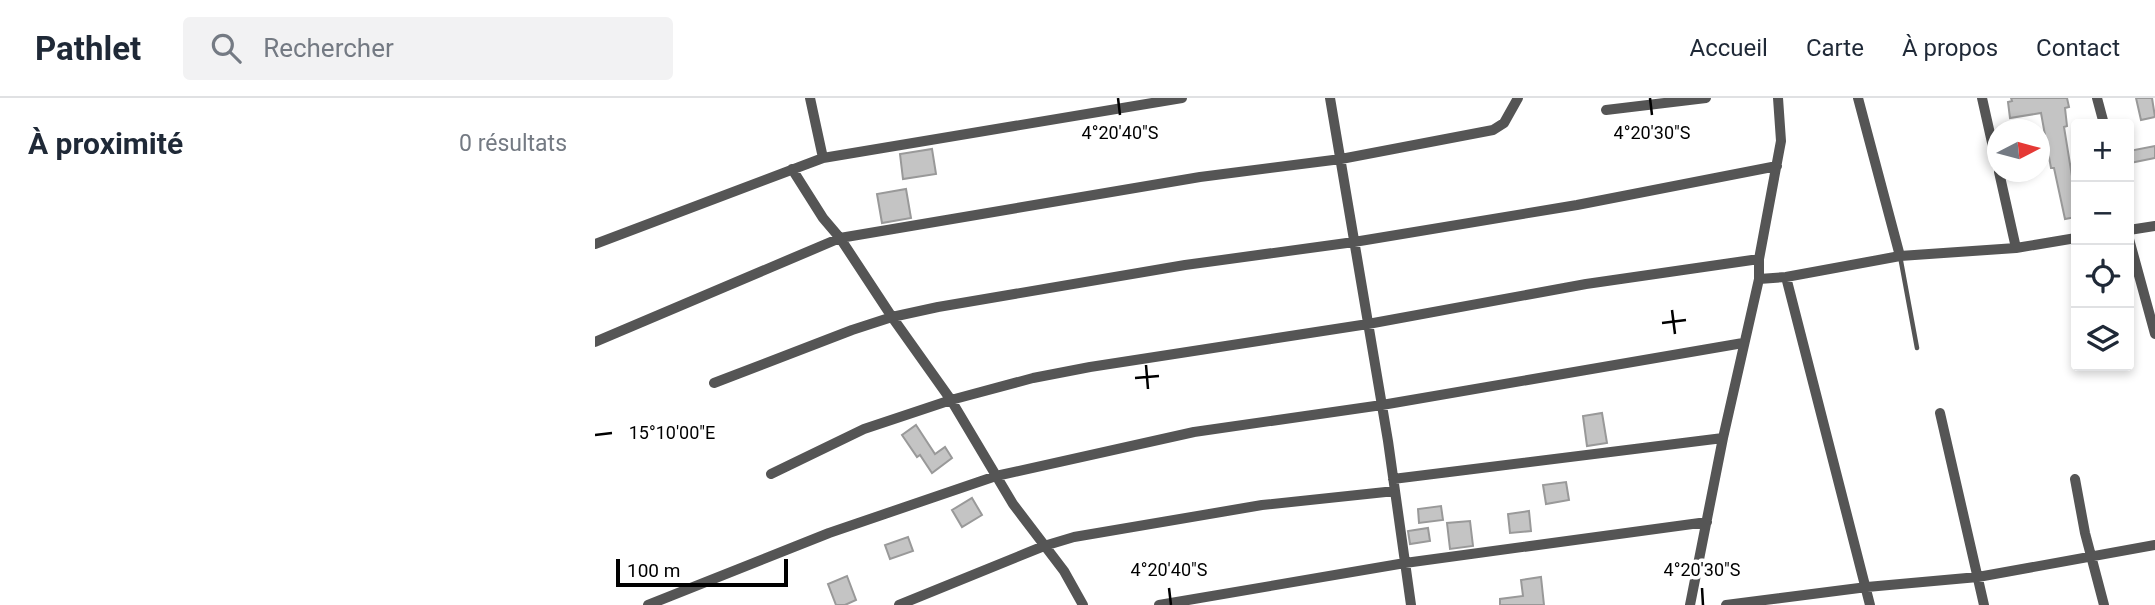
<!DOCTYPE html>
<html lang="fr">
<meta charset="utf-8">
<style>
:root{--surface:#fff;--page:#f2f2f3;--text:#1f2937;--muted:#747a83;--line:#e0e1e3}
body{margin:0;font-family:Roboto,sans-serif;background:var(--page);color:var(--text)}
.controls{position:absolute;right:21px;top:21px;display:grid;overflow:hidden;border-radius:7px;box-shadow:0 4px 10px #0003}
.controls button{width:63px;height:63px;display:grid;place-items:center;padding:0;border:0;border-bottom:2px solid var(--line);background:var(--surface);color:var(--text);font:35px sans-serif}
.compass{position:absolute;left:1392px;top:21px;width:63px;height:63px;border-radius:50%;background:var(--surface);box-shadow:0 4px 10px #0003;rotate:84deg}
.scale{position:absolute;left:21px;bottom:18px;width:172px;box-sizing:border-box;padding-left:7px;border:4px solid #000;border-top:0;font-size:19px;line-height:24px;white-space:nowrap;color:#000;-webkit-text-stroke:5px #fff;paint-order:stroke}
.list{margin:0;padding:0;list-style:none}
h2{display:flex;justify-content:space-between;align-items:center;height:91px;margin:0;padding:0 28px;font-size:30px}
h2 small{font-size:23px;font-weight:400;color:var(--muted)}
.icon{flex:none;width:38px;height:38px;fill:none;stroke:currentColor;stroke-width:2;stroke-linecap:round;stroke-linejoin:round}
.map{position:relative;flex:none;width:1560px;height:507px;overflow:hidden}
header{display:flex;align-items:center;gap:42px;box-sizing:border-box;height:98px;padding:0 35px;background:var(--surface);border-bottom:2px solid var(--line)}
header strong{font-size:33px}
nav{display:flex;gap:38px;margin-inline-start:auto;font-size:24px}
.search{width:490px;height:63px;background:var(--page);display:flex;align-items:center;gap:18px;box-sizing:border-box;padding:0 24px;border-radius:7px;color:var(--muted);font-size:26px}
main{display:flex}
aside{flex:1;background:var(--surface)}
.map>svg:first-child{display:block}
</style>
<header>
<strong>Pathlet</strong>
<div class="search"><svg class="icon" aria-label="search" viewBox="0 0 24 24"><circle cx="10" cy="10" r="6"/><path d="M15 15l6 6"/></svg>Rechercher</div>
<nav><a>Accueil</a><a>Carte</a><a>À propos</a><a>Contact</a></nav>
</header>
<main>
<aside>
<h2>À proximité<small>0 résultats</small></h2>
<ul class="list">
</ul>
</aside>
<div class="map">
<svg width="1560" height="507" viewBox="0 0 1560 507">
<rect width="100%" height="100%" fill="#fff"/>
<path fill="#c4c4c4" stroke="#999" stroke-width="2" d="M1416 0H1472L1474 9 1470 10 1472 28 1469 29 1481 103V119L1470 121 1459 70H1456L1446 15 1415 20 1413 4 1417 3Z
M1541 0H1557L1560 19 1546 22Z
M1560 48V60L1535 65 1534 53Z
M337 51 341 76 308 81 305 56Z
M311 91 316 120 287 125 282 96Z
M1007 315 1012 345 992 348 988 318Z
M321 327 340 356 350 349 357 360 337 375 325 357 322 359 307 337Z
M971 384 974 402 951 406 948 387Z
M377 400 387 417 367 429 357 412Z
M846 408 848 422 824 425 823 411Z
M934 413 936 433 915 435 913 416Z
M875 423 878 448 855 451 852 425Z
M833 430 835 443 815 446 813 433Z
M313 439 318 453 295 461 290 447Z
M252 478 261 502 250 507H241L233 486Z
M946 479 949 507H905V501L928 498 926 482Z"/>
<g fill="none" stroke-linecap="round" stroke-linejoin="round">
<path stroke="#555" stroke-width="4.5" d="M1305 158 1322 250"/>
<path stroke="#555" stroke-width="10" d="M215 0 228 60
M735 0 793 343 816 507
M1263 0 1305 158
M1387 0 1402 67
M1502 0 1509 26
M1011 12 1111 0
M197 71 228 120 245 140 297 219 356 302 418 406 469 473 488 507
M1404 74 1421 150
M1534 132 1560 128
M1534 141 1560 236
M0 146 228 60 587 0
M1191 179 1275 507
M1164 181 1191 179 1305 158 1421 150 1481 140
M0 244 245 140 605 79 746 61 898 32 909 25 923 0
M119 285 257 232 297 219 343 209 590 167 759 144 982 107 1182 68
M1345 315 1389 507
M176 376 269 331 356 302 438 280 495 269 773 226 991 186 1164 161
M798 381 1128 340
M1480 381 1490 435 1509 507
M53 507 234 435 401 378 599 334 787 307 1148 245
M304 507 449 448 479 439 667 407 800 393
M564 507 810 465 1112 424
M1095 507 1128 340 1164 181V161L1186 43 1183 0
M1131 507 1272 489 1383 479 1560 447"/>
</g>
<path fill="none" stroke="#000" stroke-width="2.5" d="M523 0 525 17M1055 0 1057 17M1077 212 1080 236M1067 225 1091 222M551 267 553 291M540 280 564 278M0 337 17 335M574 490 576 507M1107 490 1108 507"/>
<g font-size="18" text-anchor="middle" fill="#000" stroke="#fff" stroke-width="7" stroke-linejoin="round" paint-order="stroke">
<text x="525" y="41">4°20'40"S</text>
<text x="1057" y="41">4°20'30"S</text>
<text x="77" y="341">15°10'00"E</text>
<text x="574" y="478">4°20'40"S</text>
<text x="1107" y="478">4°20'30"S</text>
</g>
</svg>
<div class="controls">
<button>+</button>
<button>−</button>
<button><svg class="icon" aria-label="locate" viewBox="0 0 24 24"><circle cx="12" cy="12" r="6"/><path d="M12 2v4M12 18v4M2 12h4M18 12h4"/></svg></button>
<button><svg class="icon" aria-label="layers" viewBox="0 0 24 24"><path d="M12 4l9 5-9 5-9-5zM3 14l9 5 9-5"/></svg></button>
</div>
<svg class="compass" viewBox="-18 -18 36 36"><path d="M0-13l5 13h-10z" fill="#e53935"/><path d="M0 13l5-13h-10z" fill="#747a83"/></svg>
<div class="scale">100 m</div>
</div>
</main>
